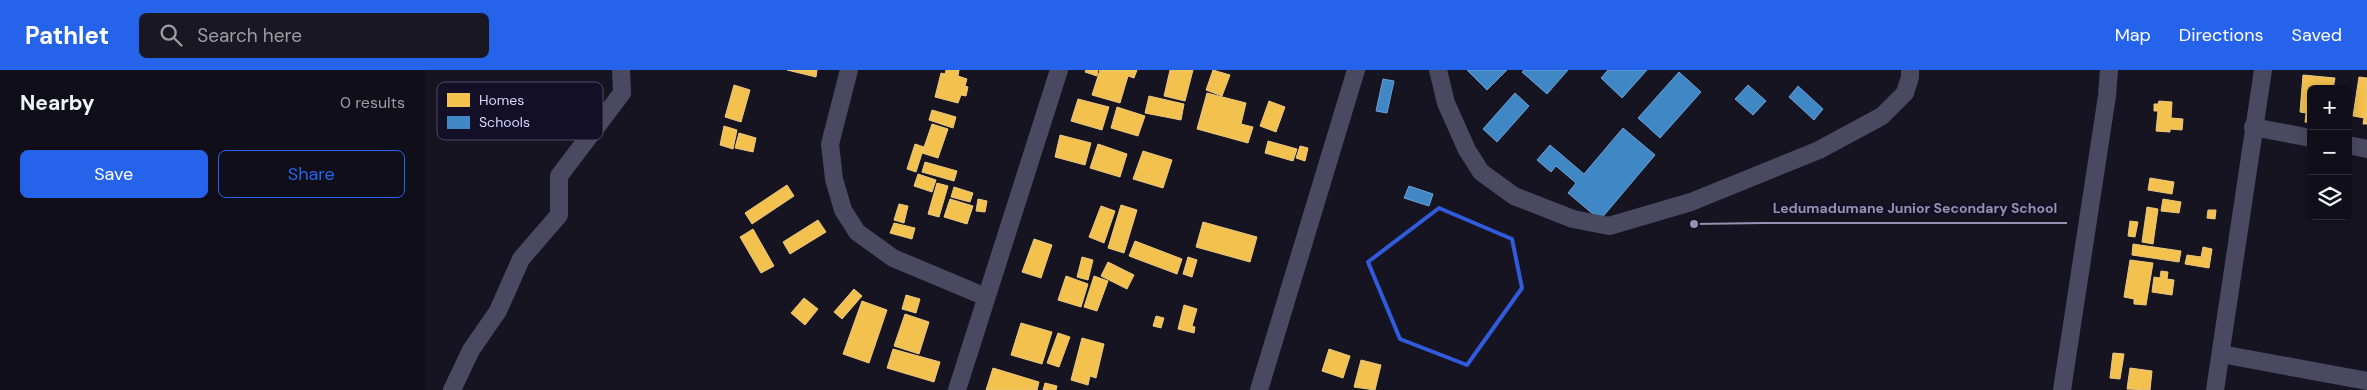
<!DOCTYPE html>
<meta charset="utf-8">
<style>
:root{--surface:#100f19;--page:#191822;--text:#f1f3f6;--muted:#9c9ca2;--line:#302f38;--accent:#2563eb}
body{margin:0;font-family:"DM Sans",sans-serif;background:var(--page);color:var(--text)}
.controls{position:absolute;right:15px;top:15px;display:grid;overflow:hidden;border-radius:8px;box-shadow:0 2px 12px #0003}
.controls button{width:45px;height:45px;display:grid;place-items:center;padding:0;border:0;border-bottom:1px solid var(--line);background:var(--surface);color:var(--text);font:25px sans-serif}
.list{margin:0;padding:0;list-style:none}
h2{display:flex;justify-content:space-between;align-items:center;height:65px;margin:0;padding:0 20px;font-size:21px}
h2 small{font-size:16px;font-weight:400;color:var(--muted)}
.actions{display:flex;gap:10px;padding:15px 20px}
.actions a{flex:1;padding:11px 0;border:1px solid var(--accent);border-radius:8px;text-align:center;font-size:18px;color:var(--accent)}
.actions .main{background:var(--accent);color:#fff}
.icon{flex:none;width:28px;height:28px;fill:none;stroke:currentColor;stroke-width:2;stroke-linecap:round;stroke-linejoin:round}
.map{position:relative;flex:none;width:1942px;height:320px;overflow:hidden}
header{display:flex;align-items:center;gap:30px;box-sizing:border-box;height:70px;padding:0 25px;background:var(--accent);color:#fff}
header strong{font-size:24px}
nav{display:flex;gap:28px;margin-inline-start:auto;font-size:18px}
.search{width:350px;height:45px;background:var(--page);display:flex;align-items:center;gap:12px;box-sizing:border-box;padding:0 18px;border-radius:8px;color:var(--muted);font-size:19px}
main{display:flex}
aside{flex:1;background:var(--surface)}
.map>svg:first-child{display:block}
</style>
<header>
<strong>Pathlet</strong>
<div class="search"><svg class="icon" aria-label="search" viewBox="0 0 24 24"><circle cx="10" cy="10" r="6"/><path d="M15 15l6 6"/></svg>Search here</div>
<nav><a>Map</a><a>Directions</a><a>Saved</a></nav>
</header>
<main>
<aside>
<h2>Nearby<small>0 results</small></h2>
<ul class="list">
</ul>
<div class="actions"><a class="main">Save</a><a>Share</a></div>
</aside>
<div class="map">
<svg width="1942" height="320" viewBox="0 0 1942 320">
<rect width="100%" height="100%" fill="#161421"/>
<path fill="#f2c14e" stroke="#eac783" d="M362 0H392L391 7Z
M521 0H534L533 6 542 9 540 16 543 17 541 26 536 25 533 33 510 27 516 3 520 4Z
M661 0H673L672 6 660 2Z
M675 0H712L709 8 703 6 695 33 667 25Z
M745 0H768L760 31 739 26Z
M788 0 805 5 797 26 781 20Z
M1878 5 1910 8 1908 19H1886V53L1880 52 1881 43 1875 42Z
M1934 7 1942 8V54H1938L1939 48 1928 46Z
M309 15 325 20 316 52 300 47Z
M782 23 821 33 816 54 828 57 823 73 772 59Z
M724 26 759 34 756 50 720 43Z
M653 29 684 37 677 60 646 51Z
M844 31 860 37 851 62 835 56Z
M1734 31 1747 32 1746 48 1758 49 1757 60 1745 59V62L1731 61 1733 41H1729V34H1733Z
M692 37 720 46 713 66 686 58Z
M507 40 531 47 528 58 504 50Z
M507 54 523 59 513 88 497 83Z
M299 56 312 60 308 79 295 75Z
M314 63 331 68 328 82 310 78Z
M635 65 666 73 660 95 630 87Z
M843 71 872 79 868 91 840 83Z
M490 74 499 77 491 102 482 99Z
M673 74 702 84 695 107 665 98Z
M875 76 883 78 880 91 871 88Z
M718 81 747 90 738 118 708 109Z
M500 92 532 101 529 111 497 102Z
M493 104 511 110 507 122 489 116Z
M1725 108 1749 112 1747 124 1723 120Z
M512 113 523 116 514 147 503 144Z
M362 115 369 126 327 154 320 143Z
M529 117 548 123 545 132 526 127Z
M525 129 548 136 542 154 519 147Z
M553 129 562 131 560 142 551 141Z
M1738 129 1756 132 1754 143 1736 141Z
M474 134 483 136 479 153 469 150Z
M696 135 712 140 699 183 683 178Z
M676 136 690 141 679 173 664 167Z
M1722 137 1733 139 1728 174 1717 172Z
M1783 140H1791L1790 149 1782 148Z
M393 150 401 162 365 184 358 172Z
M1705 151 1713 152 1710 167 1703 166Z
M778 152 832 167 825 192 771 177Z
M469 153 490 158 487 169 465 163Z
M328 159 349 196 336 203 315 167Z
M609 169 627 175 616 208 597 202Z
M710 171 757 189 752 204 704 186Z
M1708 174 1756 181 1754 192 1707 185Z
M1778 177 1787 179 1784 198 1760 194 1762 185 1776 187Z
M657 187 668 190 663 210 652 207Z
M763 187 772 190 767 207 758 204Z
M1705 190 1728 193 1721 235 1709 234V229L1699 227Z
M683 192 709 205 702 219 676 206Z
M1736 201 1743 202 1742 209 1749 210 1747 225 1727 222 1729 207 1735 208Z
M641 206 663 214 656 237 633 230Z
M669 206 683 211 672 241 659 237Z
M429 219 437 226 417 249 409 242Z
M481 225 495 229 491 243 477 239Z
M379 228 393 239 380 255 366 243Z
M437 231 462 240 444 293 418 284Z
M759 235 772 239 767 256 770 257 769 263 753 259Z
M480 244 504 252 494 284 469 276Z
M731 246 739 248 736 258 728 256Z
M596 253 627 262 617 294 586 285Z
M633 263 645 267 634 297 622 293Z
M657 268 679 274 671 308 665 306 663 315 646 310Z
M468 279 515 292 509 312 462 298Z
M904 279 925 286 918 308 897 301Z
M1688 283 1699 284 1695 309 1685 308Z
M936 290 956 295 950 320 929 317Z
M568 298 614 312 612 320H561Z
M1705 298 1727 301 1725 320 1702 319Z
M620 313 632 316 631 320H618Z"/>
<path fill="#3f88c5" stroke="#6d9fd6" d="M1042 0H1082L1062 20Z
M1099 0H1143L1122 24 1097 2Z
M1183 0H1222L1197 28 1176 8Z
M1254 2 1276 22 1235 68 1213 48Z
M958 9 969 11 962 43 951 41Z
M1323 15 1341 31 1328 45 1310 29Z
M1373 16 1398 39 1389 50 1364 27Z
M1090 23 1104 36 1072 72 1058 59Z
M1198 58 1230 85 1175 150 1143 123 1151 113 1131 96 1126 102 1112 90 1125 75 1159 104Z
M984 116 1008 124 1004 136 979 128Z"/>
<g fill="none" stroke-linecap="round" stroke-linejoin="round">
<path stroke="#4a4962" stroke-width="18" d="M424 0 405 74 409 109 418 140 432 162 468 188 561 227
M1013 0 1021 33 1042 80 1056 102 1089 126 1148 149 1184 156 1266 132 1394 80 1457 46 1480 23 1485 7V0
M1828 57 1886 68
M1923 75 1942 79
M1796 284 1942 311
M27 320 46 280 73 241 96 189 134 145V106L197 23 196 0
M532 320 634 0
M834 320 931 0
M1637 320 1682 26 1684 0
M1790 320 1838 0"/>
</g>
<path fill="none" stroke="#305bdc" stroke-width="4" stroke-linejoin="round" d="M1014 138 1087 169 1097 218 1042 295 975 269 943 192Z"/>
<rect x="12" y="12" width="166" height="58" rx="8" fill="#130f26" stroke="#4e4a67" stroke-width="1"/>
<rect x="22" y="23" width="23" height="14" fill="#f2c14e"/>
<rect x="22" y="46" width="23" height="13" fill="#3f88c5"/>
<g font-size="14" fill="#d9d4ff">
<text x="54" y="35">Homes</text>
<text x="54" y="57">Schools</text>
</g>
<path fill="none" stroke="#9591b1" stroke-width="2" d="M1269 154L1337 153H1642"/>
<circle fill="#9591b1" stroke="#130f26" stroke-width="2" cx="1269" cy="154" r="5"/>
<g font-size="14" text-anchor="middle" font-weight="bold" fill="#9591b1" stroke="#130f26" stroke-width="5" stroke-linejoin="round" paint-order="stroke">
<text x="1490" y="143">Ledumadumane Junior Secondary School</text>
</g>
</svg>
<div class="controls">
<button>+</button>
<button>−</button>
<button><svg class="icon" aria-label="layers" viewBox="0 0 24 24"><path d="M12 4l9 5-9 5-9-5zM3 14l9 5 9-5"/></svg></button>
</div>
</div>
</main>
